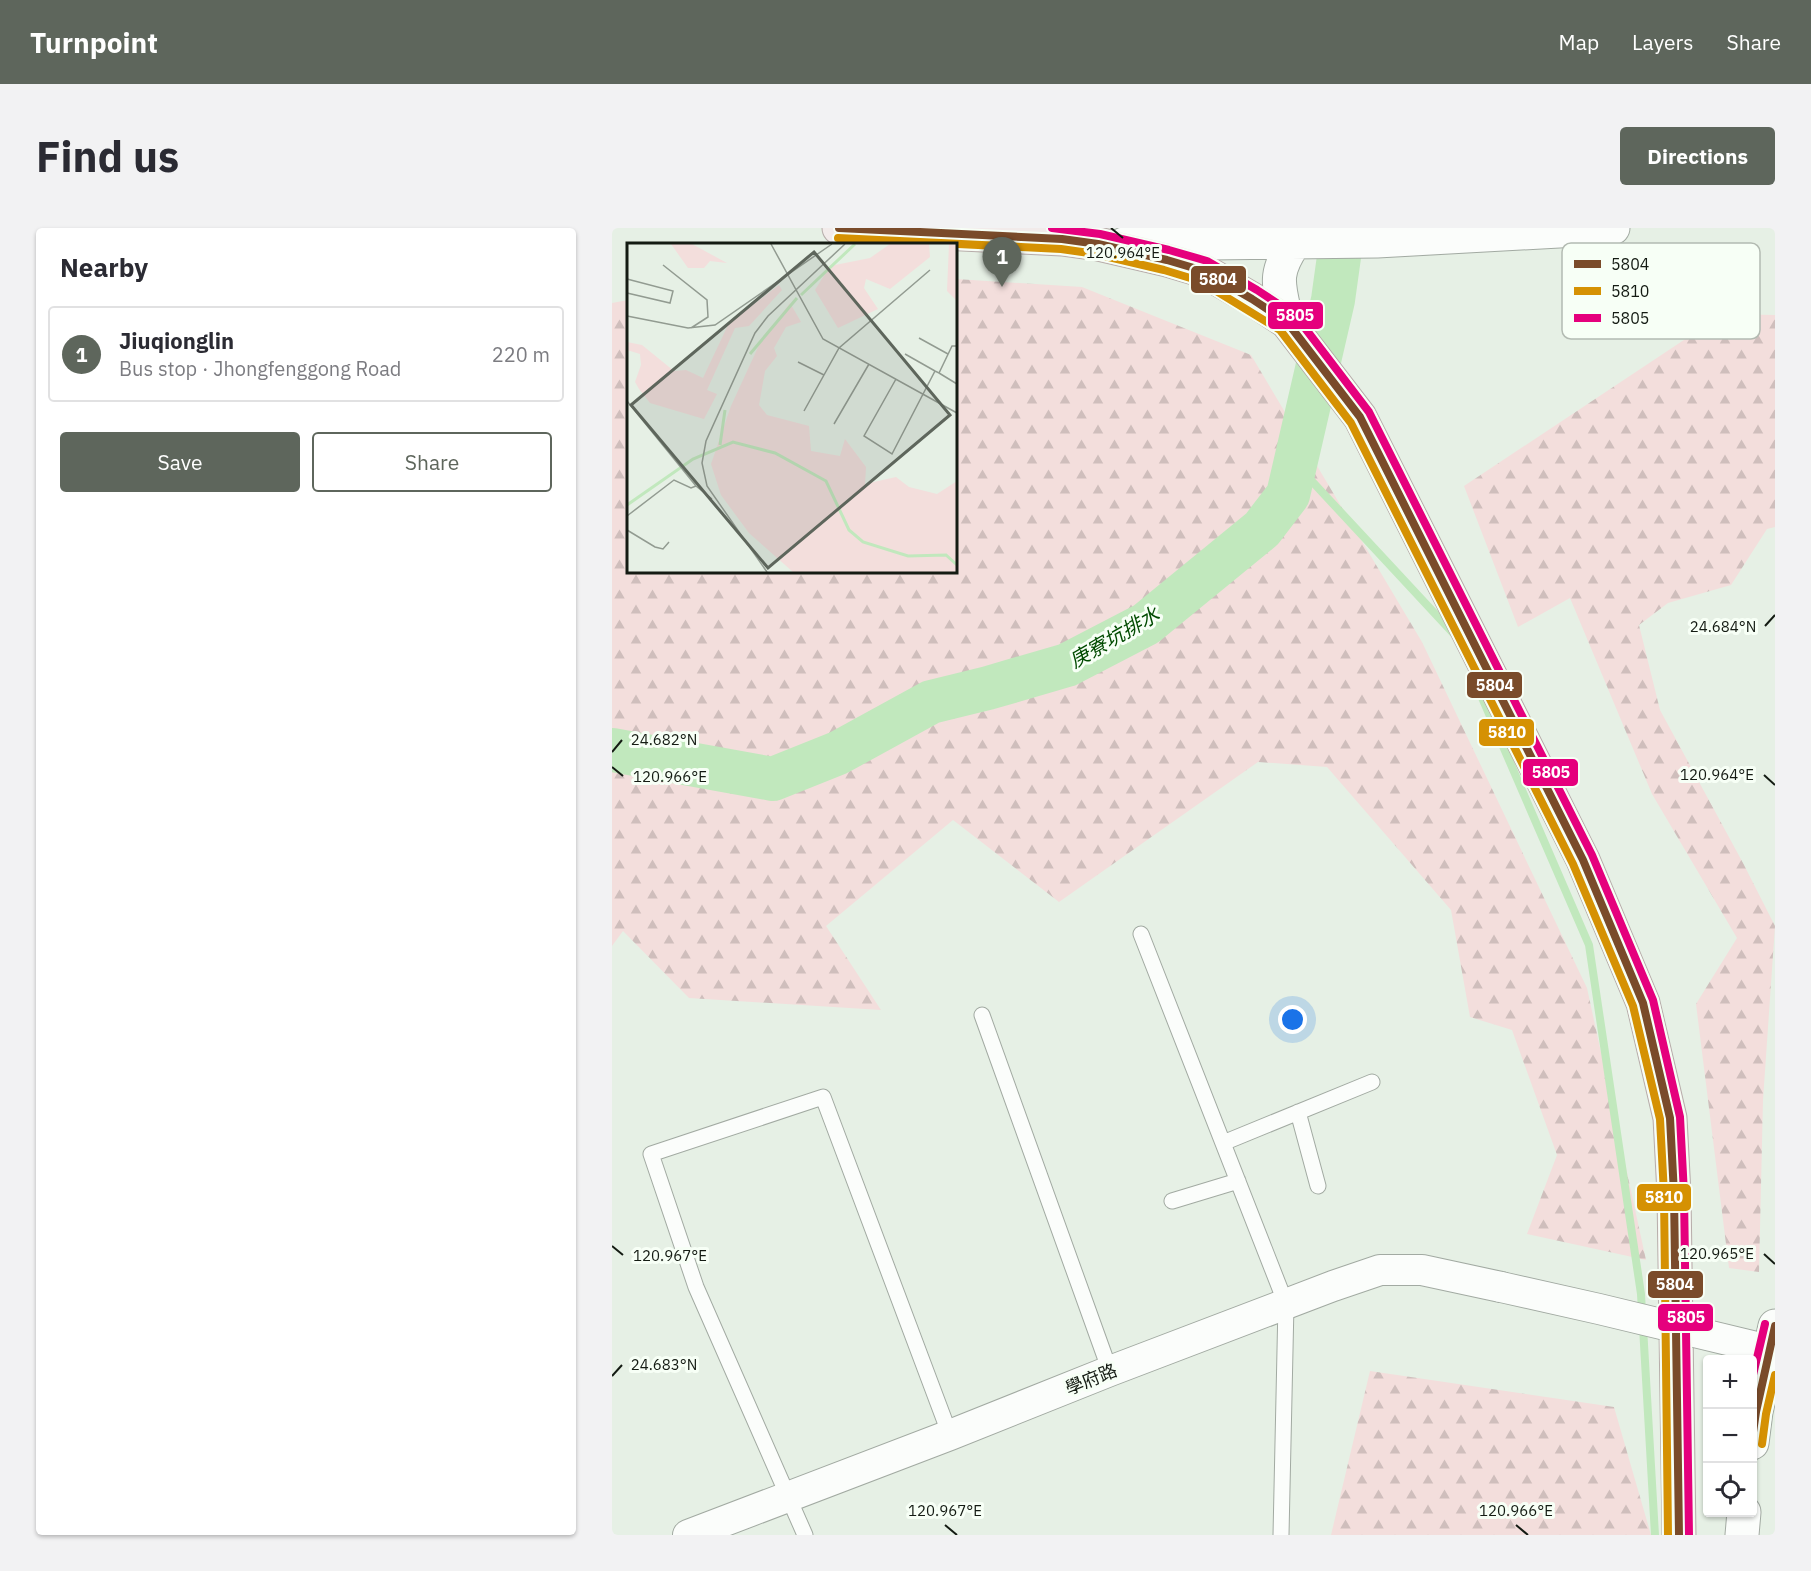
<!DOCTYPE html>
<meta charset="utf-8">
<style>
:root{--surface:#fff;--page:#f2f2f3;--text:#2b2b33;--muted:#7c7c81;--line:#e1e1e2;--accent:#5e665c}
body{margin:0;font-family:"IBM Plex Sans","Noto Sans TC",sans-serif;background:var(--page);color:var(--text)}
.controls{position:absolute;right:18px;bottom:18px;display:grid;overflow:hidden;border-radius:6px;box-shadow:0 2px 4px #0004}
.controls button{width:54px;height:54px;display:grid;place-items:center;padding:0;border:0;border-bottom:2px solid var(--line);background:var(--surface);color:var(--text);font:30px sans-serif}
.you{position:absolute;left:681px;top:792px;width:21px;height:21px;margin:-15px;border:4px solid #fff;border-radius:50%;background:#1a73e8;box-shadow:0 0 0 9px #1a73e833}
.badge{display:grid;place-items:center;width:39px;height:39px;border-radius:50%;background:var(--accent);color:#fff;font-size:20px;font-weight:700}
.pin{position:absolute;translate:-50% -50px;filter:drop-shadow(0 2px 3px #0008)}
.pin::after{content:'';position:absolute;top:32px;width:21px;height:18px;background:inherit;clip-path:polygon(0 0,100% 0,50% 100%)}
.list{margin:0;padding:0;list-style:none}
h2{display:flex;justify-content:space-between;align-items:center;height:78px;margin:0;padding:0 24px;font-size:26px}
h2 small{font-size:20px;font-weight:400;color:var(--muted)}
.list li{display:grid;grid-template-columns:39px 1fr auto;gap:18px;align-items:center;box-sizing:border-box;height:96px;margin:0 12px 12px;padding:0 12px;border:2px solid var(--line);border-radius:6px}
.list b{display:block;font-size:22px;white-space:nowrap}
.list p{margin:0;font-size:20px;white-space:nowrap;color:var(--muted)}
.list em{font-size:20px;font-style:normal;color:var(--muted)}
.actions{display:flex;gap:12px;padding:18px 24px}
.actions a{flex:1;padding:14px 0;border:2px solid var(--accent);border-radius:6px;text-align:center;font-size:21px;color:var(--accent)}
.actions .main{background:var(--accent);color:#fff}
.icon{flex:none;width:33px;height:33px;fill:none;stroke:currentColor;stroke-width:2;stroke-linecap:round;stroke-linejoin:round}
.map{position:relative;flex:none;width:1163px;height:1307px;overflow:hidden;border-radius:6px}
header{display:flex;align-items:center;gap:36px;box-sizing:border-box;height:84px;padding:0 30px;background:var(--accent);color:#fff}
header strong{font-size:28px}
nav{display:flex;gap:33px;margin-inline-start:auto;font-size:21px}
.intro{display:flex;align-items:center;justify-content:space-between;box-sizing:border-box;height:144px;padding:0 36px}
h1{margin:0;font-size:42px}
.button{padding:15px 27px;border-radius:6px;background:var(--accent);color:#fff;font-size:21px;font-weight:700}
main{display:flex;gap:36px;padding:0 36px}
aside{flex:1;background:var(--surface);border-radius:6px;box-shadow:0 2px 4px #0004}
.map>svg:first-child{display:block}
</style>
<header>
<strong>Turnpoint</strong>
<nav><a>Map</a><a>Layers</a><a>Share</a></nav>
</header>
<div class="intro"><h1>Find us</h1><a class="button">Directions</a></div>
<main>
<aside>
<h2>Nearby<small></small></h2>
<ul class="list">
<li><span class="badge">1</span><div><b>Jiuqionglin</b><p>Bus stop · Jhongfenggong Road</p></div><em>220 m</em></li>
</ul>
<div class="actions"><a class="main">Save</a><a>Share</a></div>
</aside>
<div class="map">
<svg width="1163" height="1307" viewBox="0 0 1163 1307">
<defs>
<pattern id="forest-firs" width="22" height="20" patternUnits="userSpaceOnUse" patternTransform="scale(1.5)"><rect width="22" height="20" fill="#f3dedc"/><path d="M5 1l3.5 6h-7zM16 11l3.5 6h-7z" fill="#cfbebc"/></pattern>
</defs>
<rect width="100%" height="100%" fill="#e6f0e5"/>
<path fill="url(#forest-firs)" d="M344 51 470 59 639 127 810 414 975 760 1034 1032 915 1006 945 927 900 802 858 789 839 682 715 539 646 534 447 674 341 592 214 698 269 782 77 770 11 703 0 718V75L16 72V344H344Z
M1111 86 1163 87V299L1155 301 1119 357 1056 375 1027 397 1048 482 1131 635 1163 698 1151 872 1147 1044 1117 1040 1084 776 1125 710 1040 566 958 370 906 399 852 258Z
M758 1143 1002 1179 1039 1307H719Z"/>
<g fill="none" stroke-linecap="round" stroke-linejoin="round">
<path stroke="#c1e8bd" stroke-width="8" d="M683 235 841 405
M861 449 977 717 1029 1066 1030 1084
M1031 1099 1043 1307"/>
<path stroke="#c1e8bd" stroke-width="44" d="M0 522 161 551 226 525 319 474 376 460 455 437 534 396 650 301 676 267 721 72 731 0"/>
<g stroke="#a2aaa2" stroke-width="17">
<path id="service" d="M529 706 674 1076 669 1307
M370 787 498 1143
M686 884 706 958
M611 915 760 854
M560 973 626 953
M193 1307 84 1059 39 926 211 869 338 1207"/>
</g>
<g stroke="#a2aaa2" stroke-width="32">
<path id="minor" d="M76 1307 338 1207 498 1143 721 1058 768 1042H810L889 1059"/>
</g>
<g stroke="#a2aaa2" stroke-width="35">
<path id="tertiary" d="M1140 1215 1144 1184 1163 1098
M1130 1307 1132 1284"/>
</g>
<g stroke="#a2aaa2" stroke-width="35">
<path id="secondary" d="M512 16 765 13 1001 0
M675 94C667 57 660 47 683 14"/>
</g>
<g stroke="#b7adaa" stroke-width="35">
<path id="primary" d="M227 0 450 11 486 16 555 32 592 43 640 71 675 94 748 189 971 632 1031 775 1058 890 1062 966 1067 1307"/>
</g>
<use href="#service" stroke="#fbfdfb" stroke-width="15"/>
<use href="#minor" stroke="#fbfdfb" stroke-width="30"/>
<use href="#tertiary" stroke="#fbfdfb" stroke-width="33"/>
<use href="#secondary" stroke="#fbfdfb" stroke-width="33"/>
<use href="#primary" stroke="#f2ebea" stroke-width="33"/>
<g stroke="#a2aaa2" stroke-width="32" stroke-linecap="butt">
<path id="minor-bridge" d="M889 1059 987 1081 1157 1122"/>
</g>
<use href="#minor-bridge" stroke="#fbfdfb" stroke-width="30"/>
<g stroke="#f7fff6" stroke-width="12">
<path id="bus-1" d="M227 0 450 11 486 16 555 32 592 43 640 71 675 94 748 189 971 632 1031 775 1058 890 1062 966 1067 1307
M1140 1211 1144 1184 1163 1098"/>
</g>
<g stroke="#f7fff6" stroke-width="12">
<path id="bus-2" d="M226 10 449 21 484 26 552 42 588 53 668 102 739 195 961 636 1021 778 1048 891 1052 966 1056 1307
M1150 1216 1154 1186 1163 1147"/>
</g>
<g stroke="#f7fff6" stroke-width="12">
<path id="bus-3" d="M440 0 488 6 557 22 595 33 645 62 683 87 757 184 980 627 1041 772 1068 889 1072 966 1077 1307
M1140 1151 1153 1096"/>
</g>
<use href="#bus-1" stroke="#7a4b2a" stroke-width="8"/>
<use href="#bus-2" stroke="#d59103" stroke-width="8"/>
<use href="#bus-3" stroke="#e5007d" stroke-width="8"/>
</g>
<path fill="none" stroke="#141b13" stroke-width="2" d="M499 0 511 10M1153 398 1163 387M0 524 10 512M0 539 11 548M1152 547 1163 557M0 1018 11 1027M1152 1026 1163 1036M0 1148 10 1137M333 1297 345 1307M904 1297 916 1307"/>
<g text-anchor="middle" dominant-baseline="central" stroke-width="6" stroke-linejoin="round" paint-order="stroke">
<g font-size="18" fill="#141b13" stroke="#f7fff6">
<text transform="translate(479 1151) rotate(-22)">學府路</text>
</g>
<g font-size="20" font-style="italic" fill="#004b00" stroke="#f7fff6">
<text transform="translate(502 409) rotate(-30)">庚寮坑排水</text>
</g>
</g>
<g transform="translate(15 15)">
<rect width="330" height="330" fill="#e6f0e5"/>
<path d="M44 1H65L100 20 83 18 77 25H61ZM263 1H302L303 14 263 46 239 36 237 45 251 66 211 85 188 47 203 23 243 15ZM322 1H330V58L320 48ZM152 42 155 47 122 83 108 85 80 147 90 151 77 176 23 160 12 146 8 139 14 122 13 111 0 107V99L15 102 47 128 59 127 76 135 102 80ZM163 60 174 79 159 84 147 105 150 113 138 128 132 162 140 172 182 183 184 208 213 213 218 196 239 224 238 241 269 234 282 244 310 251 330 238V329H166L122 290 94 252 84 221 104 163 133 100Z" fill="#f3dedc"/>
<path fill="none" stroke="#c1e8bd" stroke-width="3" d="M174 52 228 1M123 111 170 55M93 202 98 167M0 262 66 216 106 199 148 210 199 238 222 287 236 299 281 313 319 312 330 322"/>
<path fill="none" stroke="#929b91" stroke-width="1.5" d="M144 1 196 96 330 170M36 22 80 57 81 74 64 85M0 36 46 48 43 60 0 50M0 73 61 85 88 82 205 1M292 95 321 111M278 111 308 128M171 119 197 132M312 130 330 141M269 136 237 193 265 211 308 128 312 130 325 103H330M0 158 69 243 85 256M177 168 212 105 303 27M207 181 242 121M0 273 47 237 64 245 69 243M0 287 28 304 36 306 42 299M140 329 80 243 75 220 79 198 128 90 141 73 218 1"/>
<path fill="#5e665c" fill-opacity="0.15" stroke="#5e665c" stroke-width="3" d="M187 9 323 172 141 325 4 162Z"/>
<rect width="330" height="330" fill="none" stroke="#141b13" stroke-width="3"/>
</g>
<rect x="950" y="15" width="198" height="96" rx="9" fill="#f7fff6" stroke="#b3bbb2" stroke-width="1.5"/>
<rect x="962" y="32" width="27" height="8" fill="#7a4b2a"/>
<rect x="962" y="59" width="27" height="8" fill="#d59103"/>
<rect x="962" y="86" width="27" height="8" fill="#e5007d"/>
<g font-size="16" fill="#141b13">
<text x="999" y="42">5804</text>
<text x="999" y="69">5810</text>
<text x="999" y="96">5805</text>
</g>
<g font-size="15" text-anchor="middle" fill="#141b13" stroke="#f7fff6" stroke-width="6" stroke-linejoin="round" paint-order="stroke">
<text x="511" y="30">120.964°E</text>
<text x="1111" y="404">24.684°N</text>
<text x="52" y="517">24.682°N</text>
<text x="1105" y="552">120.964°E</text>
<text x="58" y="554">120.966°E</text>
<text x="1105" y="1031">120.965°E</text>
<text x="58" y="1033">120.967°E</text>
<text x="52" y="1142">24.683°N</text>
<text x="333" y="1288">120.967°E</text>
<text x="904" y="1288">120.966°E</text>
</g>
<g stroke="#f7fff6" stroke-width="2">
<rect x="578" y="37" width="57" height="29" rx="6" fill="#7a4b2a"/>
<rect x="655" y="73" width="57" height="29" rx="6" fill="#e5007d"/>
<rect x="854" y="443" width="57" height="28" rx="6" fill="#7a4b2a"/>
<rect x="866" y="490" width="57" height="29" rx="6" fill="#d59103"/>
<rect x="910" y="530" width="57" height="29" rx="6" fill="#e5007d"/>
<rect x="1024" y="955" width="56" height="29" rx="6" fill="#d59103"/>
<rect x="1035" y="1042" width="57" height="29" rx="6" fill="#7a4b2a"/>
<rect x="1045" y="1075" width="57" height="29" rx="6" fill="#e5007d"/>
</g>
<g font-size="16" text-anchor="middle" font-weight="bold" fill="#fff">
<text x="606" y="57">5804</text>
<text x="683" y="93">5805</text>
<text x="883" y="463">5804</text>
<text x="895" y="510">5810</text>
<text x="939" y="550">5805</text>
<text x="1052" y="975">5810</text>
<text x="1063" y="1062">5804</text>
<text x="1074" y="1095">5805</text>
</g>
</svg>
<div class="controls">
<button>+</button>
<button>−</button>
<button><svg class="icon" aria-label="locate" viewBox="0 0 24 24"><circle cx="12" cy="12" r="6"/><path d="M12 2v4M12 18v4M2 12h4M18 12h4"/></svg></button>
</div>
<div class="you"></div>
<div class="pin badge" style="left:390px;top:59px">1</div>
</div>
</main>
